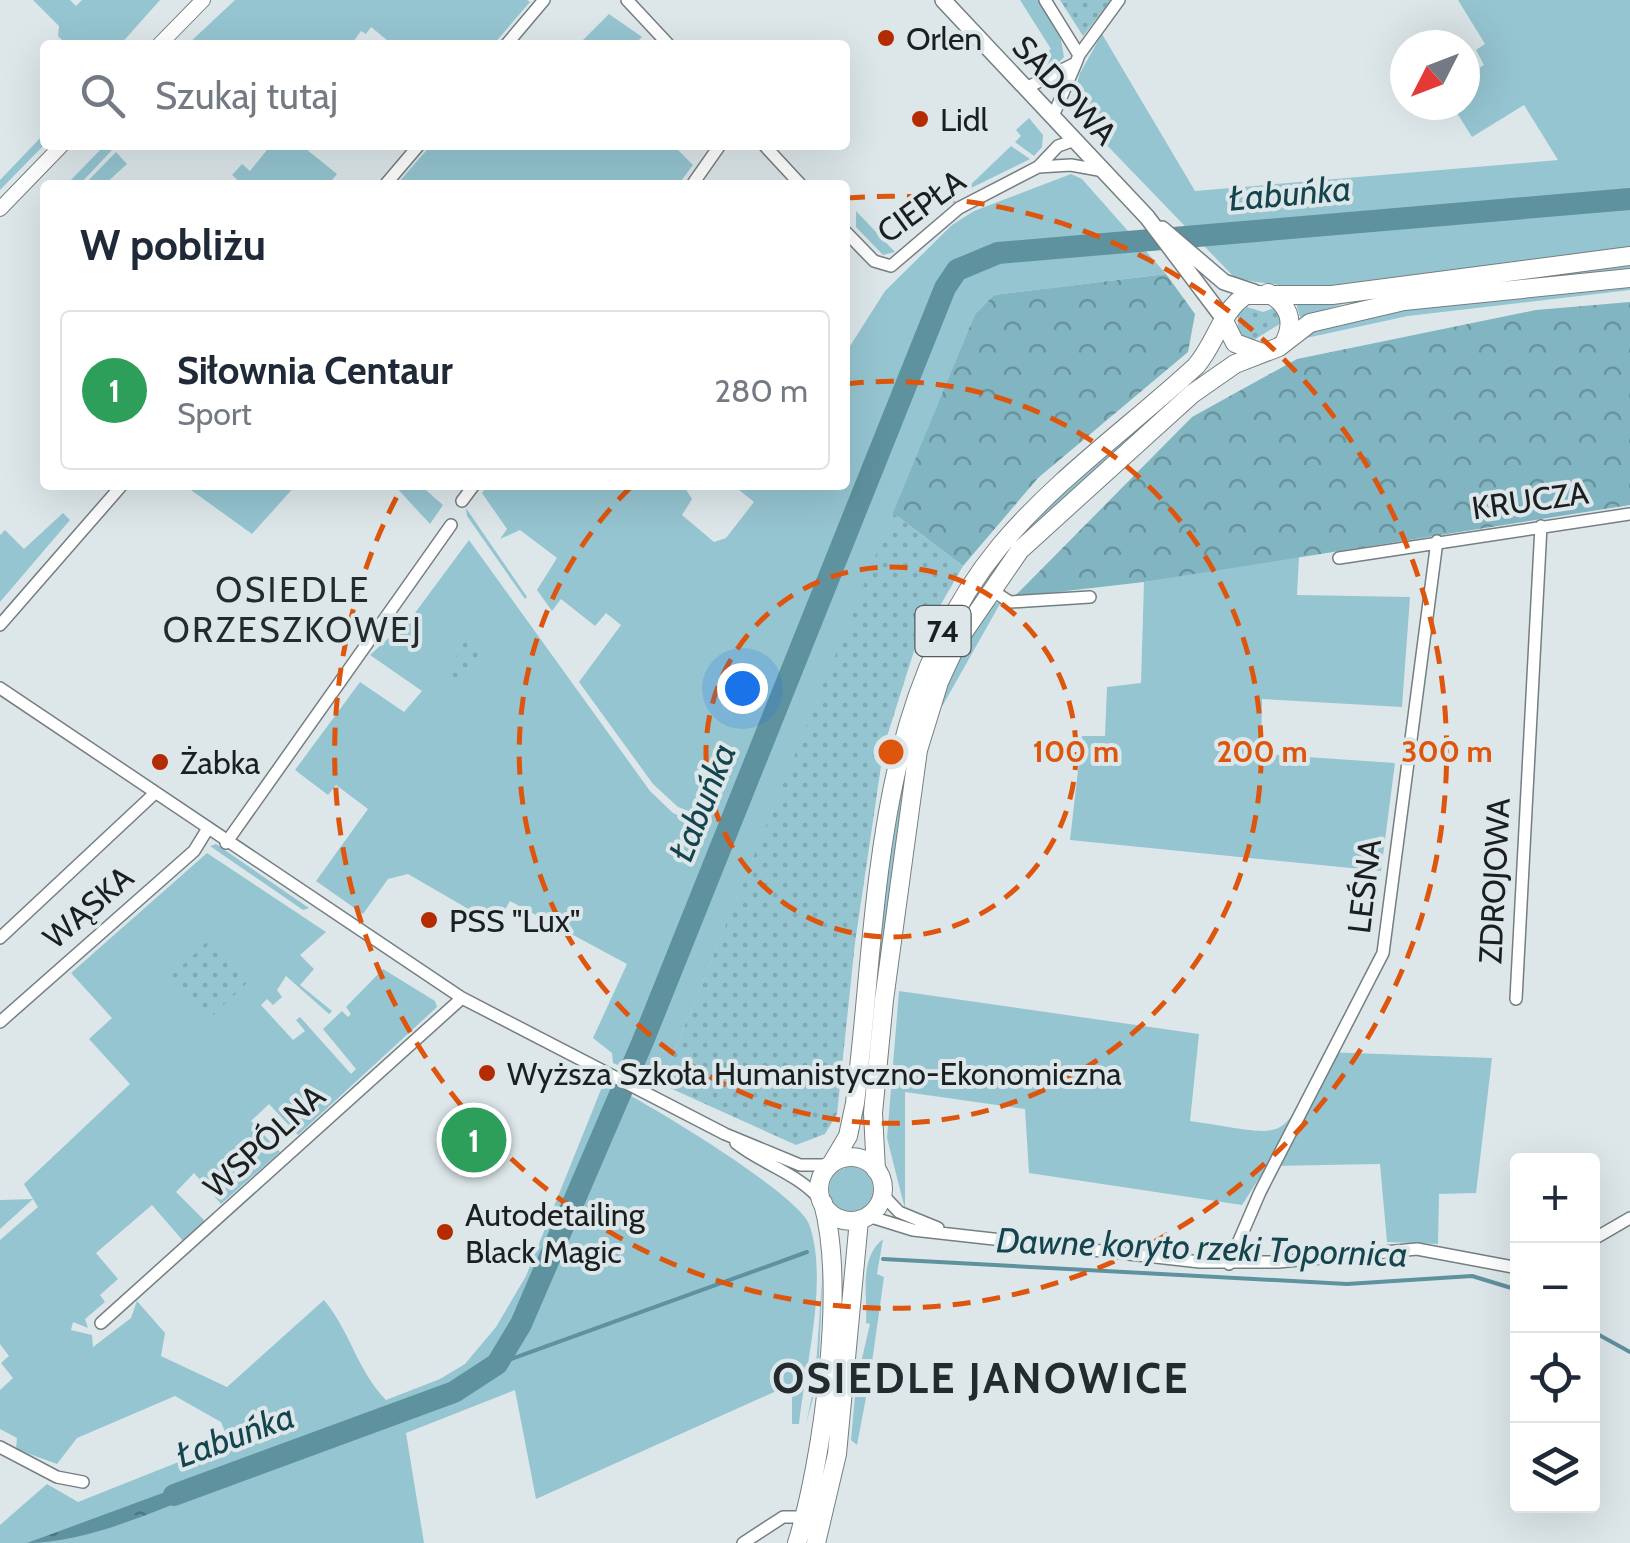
<!DOCTYPE html>
<html lang="pl">
<meta charset="utf-8">
<style>
:root{--surface:#fff;--page:#f6f6f7;--text:#1f2937;--muted:#747a83;--line:#e0e1e3;--accent:#b52b00}
body{margin:0;font-family:Cabin,sans-serif;background:var(--page);color:var(--text)}
.controls{position:absolute;right:30px;bottom:30px;display:grid;overflow:hidden;border-radius:10px;box-shadow:0 10px 40px #0002}
.controls button{width:90px;height:90px;display:grid;place-items:center;padding:0;border:0;border-bottom:2px solid var(--line);background:var(--surface);color:var(--text);font:50px sans-serif}
.compass{position:absolute;left:1390px;top:30px;width:90px;height:90px;border-radius:50%;background:var(--surface);box-shadow:0 10px 40px #0002;rotate:228deg}
.you{position:absolute;left:742px;top:688px;width:35px;height:35px;margin:-25px;border:8px solid #fff;border-radius:50%;background:#1a73e8;box-shadow:0 0 0 15px #1a73e833}
.badge{display:grid;place-items:center;width:65px;height:65px;border-radius:50%;background:var(--accent);color:#fff;font-size:32px;font-weight:700}
.pin{position:absolute;translate:-50% -50%;border:5px solid #fff;box-shadow:0 2px 10px #0006}
.list{margin:0;padding:0;list-style:none}
h2{display:flex;justify-content:space-between;align-items:center;height:130px;margin:0;padding:0 40px;font-size:42px}
h2 small{font-size:32px;font-weight:400;color:var(--muted)}
.list li{display:grid;grid-template-columns:65px 1fr auto;gap:30px;align-items:center;box-sizing:border-box;height:160px;margin:0 20px 20px;padding:0 20px;border:2px solid var(--line);border-radius:10px}
.list b{display:block;font-size:38px;white-space:nowrap}
.list p{margin:0;font-size:32px;white-space:nowrap;color:var(--muted)}
.list em{font-size:32px;font-style:normal;color:var(--muted)}
.icon{flex:none;width:55px;height:55px;fill:none;stroke:currentColor;stroke-width:2;stroke-linecap:round;stroke-linejoin:round}
.map{position:relative;flex:none;width:1630px;height:1543px;overflow:hidden}
.search{position:absolute;background:var(--surface);box-shadow:0 10px 40px #0002;left:40px;top:40px;width:810px;height:110px;display:flex;align-items:center;gap:25px;box-sizing:border-box;padding:0 35px;border-radius:10px;color:var(--muted);font-size:38px}
.panel{position:absolute;background:var(--surface);box-shadow:0 10px 40px #0002;left:40px;top:180px;width:810px;height:310px;border-radius:10px}
.map>svg:first-child{display:block}
</style>
<div class="map">
<svg width="1630" height="1543" viewBox="0 0 1630 1543">
<defs>
<pattern id="forest-crowns" width="20" height="18" patternUnits="userSpaceOnUse" patternTransform="scale(2.5)"><rect width="20" height="18" fill="#81b5c2"/><path d="M2 6a3 3 0 1 1 6 0M12 15a3 3 0 1 1 6 0" fill="none" stroke="#69939d"/></pattern>
<pattern id="park-dots" width="8" height="8" patternUnits="userSpaceOnUse" patternTransform="scale(2.5)"><rect width="8" height="8" fill="#95c5d1"/><path d="M2 2h.1M6 6h.1" fill="none" stroke="#80a9b3" stroke-width="1.8" stroke-linecap="round"/></pattern>
<pattern id="water-ripples" width="26" height="14" patternUnits="userSpaceOnUse" patternTransform="scale(2.5)"><rect width="26" height="14" fill="#5e929e"/><path d="M2 4q2-2 4 0t4 0M15 11q2-2 4 0t4 0" fill="none" stroke="#4d7780"/></pattern>
</defs>
<rect width="100%" height="100%" fill="#dde7ea"/>
<path fill="#95c5d1" d="M33 0H70L76 6 82 0H160L120 45H67L58 36 59 26Z
M235 0H527L530 2 493 45H393L371 27 366 34 361 31 351 45H187Z
M1020 0H1038L1060 34 1064 57 1057 64 1036 69 1031 65 1051 49Z
M1458 0H1630V248L1310 288C1293 287 1249 282 1234 277L1070 107 1080 73 1102 34 1195 191 1558 160 1524 105 1472 137 1452 105H1465V76L1484 65 1476 50 1485 44Z
M609 14 642 37 634 45H578Z
M1029 118 1043 135 1042 147 1034 156 1015 142 1021 136 1016 130Z
M45 133V144L0 190V180Z
M105 145 113 149 79 185H66Z
M271 145H301L337 174 328 185H243L232 175 242 164 250 171Z
M431 145H673L693 165 678 185H402L399 182Z
M1011 146 1030 159 963 192Z
M116 152 127 164 104 185H84Z
M1071 174 1082 179 1166 274 994 295 975 314 661 1084 613 1063 612 1053 593 1038 627 964 510 901 496 925 408 874 388 879 363 914 316 881 368 809 336 785 328 795 295 770 360 682 404 712 422 691 370 655 412 617 469 540 650 791 673 813 695 823 696 832 701 834 712 806 691 812 678 807 653 784 579 682 621 625 606 613 595 626 561 599 552 611 537 590 557 558 520 530 500 539 507 529 482 493 488 485H683L692 499 682 515 714 542 726 538 754 502 733 485H845V354L885 291 952 225 974 211Z
M856 211 895 252 883 255 856 227Z
M1630 264V271L1343 304 1300 317 1296 303Z
M1630 285V290L1408 316 1306 338C1336 304 1575 291 1630 285Z
M1199 374 1202 377 1022 535 974 599 934 674 903 786 866 1125 858 1124C894 937 867 722 993 564 1051 492 1129 434 1199 374Z
M184 485H296L252 534Z
M394 485H420L443 505 430 524Z
M466 508 527 597 525 599 467 516Z
M63 513 70 520 0 602V535L5 530 24 549Z
M1299 556 1297 595 1410 597 1402 707 1262 699 1261 754 1395 763 1381 871 1070 840 1082 736H1105L1107 687 1141 683 1144 582Z
M1001 602 943 705 939 704 959 655 992 604Z
M216 844 309 908 303 910 210 846Z
M207 853 326 932 300 955 314 969 300 985 332 1011 329 1014 286 976 277 990 282 997 273 1005 267 999 261 1005 293 1040 305 1031 296 1020 300 1017 351 1074 356 1069 323 1029 342 1011 348 1017 351 1014 346 1007 383 969 435 1001 437 1007 298 1135 269 1104 251 1121 280 1152 221 1204 194 1173 176 1192 204 1220V1225L184 1242 152 1205 96 1253 118 1279 100 1295 105 1302 85 1319 88 1328 73 1322 71 1330 92 1335 93 1347 131 1318 137 1301 165 1333 161 1356 227 1387 324 1300C350 1331 357 1370 386 1400L440 1379 465 1364 496 1327 526 1276 604 1082C642 1099 797 1193 809 1224 829 1279 805 1368 799 1424H792V1384L536 1499 515 1390 406 1433 424 1543H0V1525L47 1484 78 1502 229 1442 221 1422 175 1396 77 1438 57 1464 16 1449 17 1438 0 1429V1390L13 1378 1 1363 9 1356 0 1344V1240L38 1207 33 1199 0 1229V1200L33 1199 24 1184 130 1084 89 1039 112 1018 71 973Z
M899 991 1199 1034 1190 1121C1294 1136 1278 1147 1324 1052L1492 1058 1476 1193 1439 1194 1438 1244 1387 1242 1380 1164 1267 1166 1242 1205 1029 1173 1025 1109 905 1092V1209L887 1138Z
M829 1189a22 22 0 1 1 44 0a22 22 0 1 1-44 0Z
M883 1239 877 1274 884 1277 871 1369 860 1367 870 1324 866 1323C868 1295 858 1259 883 1239Z
M824 1252 818 1378 806 1425 815 1380Z
M856 1385 868 1387 857 1445 851 1440Z"/>
<path fill="url(#forest-crowns)" d="M1166 274 1195 314 1188 352 1038 478 963 566 893 513 975 314 994 295Z
M1630 302V505L1144 582 1014 597 1192 417 1297 359 1536 310Z"/>
<path fill="url(#park-dots)" d="M1060 0H1111L1083 36Z
M1247 307 1263 312 1277 307 1283 322 1249 343 1238 338V315Z
M893 513 963 566 914 651 884 746 855 943 837 1114 825 1134 796 1145 661 1084Z
M468 635 486 652 459 686 446 675Z
M210 939 249 981 206 1022 167 980Z"/>
<path fill="url(#water-ripples)" d="M198 1480 203 1492C149 1514 84 1543 27 1543Z"/>
<g fill="none" stroke-linecap="round" stroke-linejoin="round">
<path stroke="#5e929e" stroke-width="4" d="M883 1259 1347 1284 1472 1276 1518 1290
M1592 1331 1630 1352
M497 1364 807 1252"/>
<path stroke="#5e929e" stroke-width="22" d="M174 1495 454 1392 497 1364 521 1324 643 1041 945 288 957 270 998 253 1630 199"/>
<g stroke="#757e80" stroke-width="14">
<path id="minor" d="M627 0 669 45
M1045 0 1079 55 1076 63
M506 45 544 0
M1079 55 1119 0
M1026 88 1076 63 1053 116
M764 145 801 185
M1038 167 1058 146 1075 140
M385 185 419 145
M692 185 720 145
M845 231 874 261 891 266 959 208 1038 167 1071 165 1104 171
M462 501 474 485
M1339 558 1630 514
M990 589 1010 602 1090 597
M0 625 122 485
M0 688 462 998 725 1134 800 1165H831
M226 843 451 525
M0 938 154 794
M1516 999 1541 526
M0 1022 194 851 207 830
M736 1143C762 1164 802 1175 822 1202
M882 1194 899 1212 938 1228
M868 1216 913 1230 1200 1262H1278L1417 1249 1518 1268
M1592 1240 1630 1218
M1229 1264 1260 1192 1383 953 1437 541
M101 1323 462 998
M0 1447 57 1477 83 1482
M743 1543 783 1517H810"/>
</g>
<g stroke="#757e80" stroke-width="16">
<path id="tertiary" d="M159 45 203 0
M0 209 62 145"/>
</g>
<g stroke="#757e80" stroke-width="18">
<path id="secondary" d="M943 0 1147 217 1224 319
M1162 229 1224 282 1254 292"/>
</g>
<g stroke="#757e80" stroke-width="20">
<path id="primary" d="M1268 293C1288 304 1295 320 1285 341
M1224 321 1235 343 1262 353
M819 1189a32 32 0 1 1 64 0a32 32 0 1 1-64 0Z
M832 1163 848 1136 855 1103C879 913 871 702 1000 546 1057 478 1131 426 1196 366 1216 343 1221 311 1246 295H1332L1630 256
M876 1170 873 1113 884 1000 918 750 939 682 959 639 1020 550 1192 394 1235 364 1279 347 1310 323 1404 301 1630 278
M797 1543C823 1460 846 1287 823 1203
M816 1543 837 1454 859 1220"/>
</g>
<use href="#minor" stroke="#fff" stroke-width="11"/>
<use href="#tertiary" stroke="#fff" stroke-width="14"/>
<use href="#secondary" stroke="#fff" stroke-width="15"/>
<use href="#primary" stroke="#fff" stroke-width="18"/>
</g>
<g fill="none" stroke="#de560d" stroke-width="5" stroke-dasharray="18 12">
<circle cx="891" cy="752" r="185"/>
<path d="M846 384A371 371 0 1 1 633 485"/>
<path d="M847 198A556 556 0 1 1 402 487"/>
</g>
<g fill="#b52b00" stroke="#dde7ea" stroke-width="4">
<circle cx="886" cy="38" r="10"/>
<circle cx="920" cy="119" r="10"/>
<circle cx="160" cy="762" r="10"/>
<circle cx="429" cy="920" r="10"/>
<circle cx="487" cy="1073" r="10"/>
<circle cx="445" cy="1232" r="10"/>
</g>
<g text-anchor="middle" dominant-baseline="central" stroke-width="8" stroke-linejoin="round" paint-order="stroke">
<rect fill="#dde7ea" stroke="#555b5d" stroke-width="2.5" x="915.5" y="606" width="55" height="50" rx="8"/>
<g font-size="30" font-weight="bold" fill="#1b1f20">
<text x="943" y="631">74</text>
</g>
<g font-size="32" fill="#1b1f20" stroke="#dde7ea" text-anchor="start">
<text x="906" y="38">Orlen</text>
<text x="940" y="119">Lidl</text>
<text x="180" y="762">Żabka</text>
<text x="449" y="920">PSS "Lux"</text>
<text x="507" y="1073">Wyższa Szkoła Humanistyczno-Ekonomiczna</text>
<text x="465" y="1214">Autodetailing<tspan x="465" dy="37">Black Magic</tspan></text>
</g>
<g font-size="32" fill="#1b1f20" stroke="#dde7ea">
<text transform="translate(1065 90) rotate(47)">SADOWA</text>
<text transform="translate(921 206) rotate(-36)">CIEPŁA</text>
<text transform="translate(1530 500) rotate(-8)">KRUCZA</text>
<text transform="translate(1494 881) rotate(-87)">ZDROJOWA</text>
<text transform="translate(1364 886) rotate(-83)">LEŚNA</text>
<text transform="translate(88 907) rotate(-41)">WĄSKA</text>
<text transform="translate(264 1141) rotate(-42)">WSPÓLNA</text>
</g>
<g font-size="35" font-style="italic" fill="#14444e" stroke="#dde7ea">
<text transform="translate(1290 193) rotate(-5)">Łabuńka</text>
<text transform="translate(702 802) rotate(-68)">Łabuńka</text>
<text transform="translate(1202 1247) rotate(2)">Dawne koryto rzeki Topornica</text>
<text transform="translate(235 1435) rotate(-20)">Łabuńka</text>
</g>
<g font-size="35" letter-spacing="2.5" fill="#232b2e" stroke="#dde7ea">
<text x="293" y="589">OSIEDLE<tspan x="293" dy="40">ORZESZKOWEJ</tspan></text>
</g>
<g font-size="42" font-weight="bold" letter-spacing="2.5" fill="#232b2e" stroke="#dde7ea">
<text x="981" y="1378">OSIEDLE JANOWICE</text>
</g>
</g>
<circle cx="891" cy="752" r="15" fill="#de560d" stroke="#dde7ea" stroke-width="5"/>
<g font-size="30" text-anchor="middle" font-weight="bold" fill="#de560d" stroke="#dde7ea" stroke-width="8" stroke-linejoin="round" paint-order="stroke">
<text x="1076" y="762">100 m</text>
<text x="1262" y="762">200 m</text>
<text x="1447" y="762">300 m</text>
</g>
</svg>
<div class="controls">
<button>+</button>
<button>−</button>
<button><svg class="icon" aria-label="locate" viewBox="0 0 24 24"><circle cx="12" cy="12" r="6"/><path d="M12 2v4M12 18v4M2 12h4M18 12h4"/></svg></button>
<button><svg class="icon" aria-label="layers" viewBox="0 0 24 24"><path d="M12 4l9 5-9 5-9-5zM3 14l9 5 9-5"/></svg></button>
</div>
<svg class="compass" viewBox="-18 -18 36 36"><path d="M0-13l5 13h-10z" fill="#e53935"/><path d="M0 13l5-13h-10z" fill="#747a83"/></svg>
<div class="you"></div>
<div class="pin badge" style="left:474px;top:1140px;background:#2e9e5b">1</div>
<div class="search"><svg class="icon" aria-label="search" viewBox="0 0 24 24"><circle cx="10" cy="10" r="6"/><path d="M15 15l6 6"/></svg>Szukaj tutaj</div>
<section class="panel">
<h2>W pobliżu<small></small></h2>
<ul class="list">
<li><span class="badge" style="background:#2e9e5b">1</span><div><b>Siłownia Centaur</b><p>Sport</p></div><em>280 m</em></li>
</ul>
</section>
</div>
